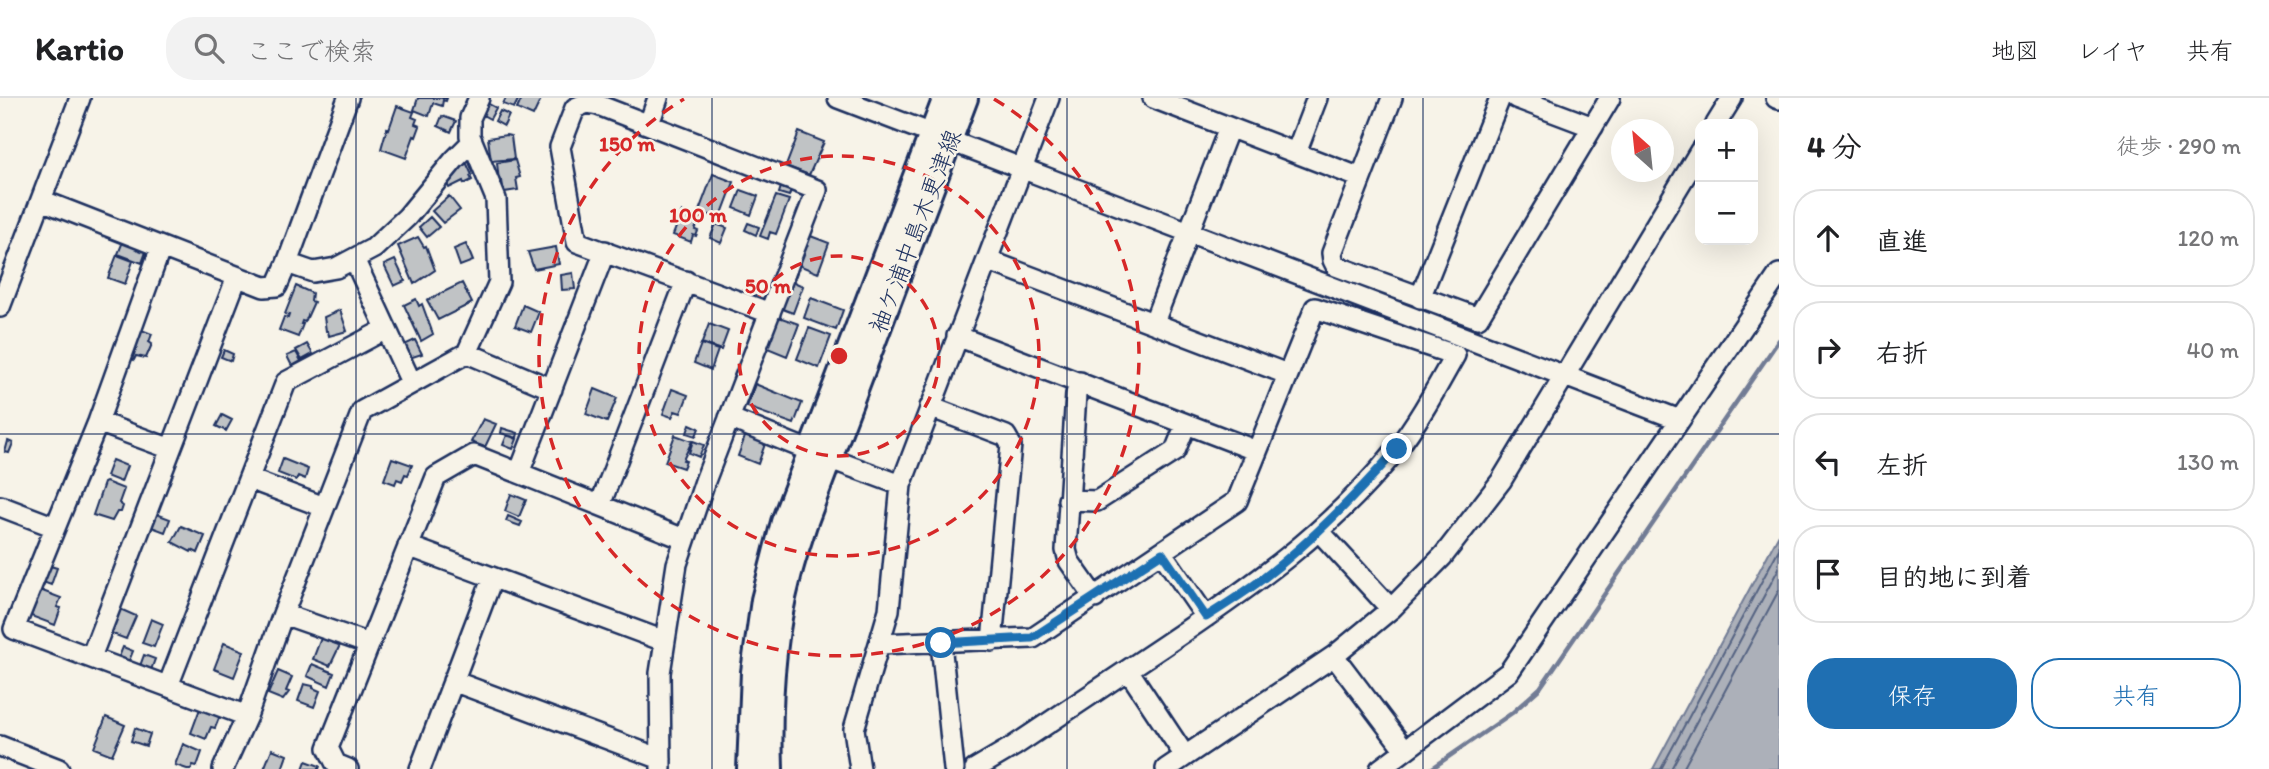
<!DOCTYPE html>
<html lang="ja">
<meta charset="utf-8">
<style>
:root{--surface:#fff;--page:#f2f2f2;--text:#202124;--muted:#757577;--line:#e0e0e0;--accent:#1f6fb2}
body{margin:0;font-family:Itim,"Klee One",sans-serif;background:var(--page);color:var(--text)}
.controls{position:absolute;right:21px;top:21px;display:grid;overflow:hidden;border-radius:14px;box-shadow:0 7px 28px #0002}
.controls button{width:63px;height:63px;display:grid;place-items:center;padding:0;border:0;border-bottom:2px solid var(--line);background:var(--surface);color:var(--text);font:35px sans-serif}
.compass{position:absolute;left:1611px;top:21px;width:63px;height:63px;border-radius:50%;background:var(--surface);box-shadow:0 7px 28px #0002;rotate:333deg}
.stop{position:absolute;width:21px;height:21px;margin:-16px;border:5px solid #1f6fb2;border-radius:50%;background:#fff}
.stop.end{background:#1f6fb2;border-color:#fff;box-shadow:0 2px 7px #0008}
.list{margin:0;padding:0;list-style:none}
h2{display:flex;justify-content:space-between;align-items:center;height:91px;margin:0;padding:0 28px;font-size:30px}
h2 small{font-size:23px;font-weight:400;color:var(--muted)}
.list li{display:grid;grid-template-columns:46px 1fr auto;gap:21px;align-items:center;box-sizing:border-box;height:98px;margin:0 14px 14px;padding:0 14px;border:2px solid var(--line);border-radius:28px}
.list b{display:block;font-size:26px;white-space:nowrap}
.list em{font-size:23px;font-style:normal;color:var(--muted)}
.actions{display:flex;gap:14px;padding:21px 28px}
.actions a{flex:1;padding:16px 0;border:2px solid var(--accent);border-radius:28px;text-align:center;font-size:24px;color:var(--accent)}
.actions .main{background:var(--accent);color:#fff}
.icon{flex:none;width:38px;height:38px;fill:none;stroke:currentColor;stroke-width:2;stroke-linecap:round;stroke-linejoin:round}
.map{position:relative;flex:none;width:1779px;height:671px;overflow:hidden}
header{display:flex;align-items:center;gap:42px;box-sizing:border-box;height:98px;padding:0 35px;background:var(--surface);border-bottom:2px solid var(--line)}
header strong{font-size:33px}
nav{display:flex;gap:38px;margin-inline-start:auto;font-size:24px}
.search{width:490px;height:63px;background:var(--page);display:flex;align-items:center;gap:18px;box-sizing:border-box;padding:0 24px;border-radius:28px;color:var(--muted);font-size:26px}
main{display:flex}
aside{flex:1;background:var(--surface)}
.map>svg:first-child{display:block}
</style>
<header>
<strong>Kartio</strong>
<div class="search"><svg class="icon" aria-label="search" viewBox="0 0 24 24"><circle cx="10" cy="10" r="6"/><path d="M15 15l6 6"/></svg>ここで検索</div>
<nav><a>地図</a><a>レイヤ</a><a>共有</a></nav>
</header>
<main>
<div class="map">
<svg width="1779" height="671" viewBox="0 0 1779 671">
<rect width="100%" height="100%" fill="#f7f3e8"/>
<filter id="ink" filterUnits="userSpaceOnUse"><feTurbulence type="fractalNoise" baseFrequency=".0143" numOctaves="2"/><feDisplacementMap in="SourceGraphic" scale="14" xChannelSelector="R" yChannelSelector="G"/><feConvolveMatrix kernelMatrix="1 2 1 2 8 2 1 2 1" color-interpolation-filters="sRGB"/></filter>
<g filter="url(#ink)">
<path fill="#acb0b9" stroke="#727c95" stroke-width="2" d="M1779 436V671H1653Z"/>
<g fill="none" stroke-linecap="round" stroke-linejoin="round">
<path stroke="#556382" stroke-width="2" d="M1661 671 1779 451
M1671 671 1779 470
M1683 671 1779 492"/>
<path stroke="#727c95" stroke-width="4.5" d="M1431 671 1512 615 1540 590 1779 242"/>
</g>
<path fill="#c0c3c5" stroke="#1b2f5e" stroke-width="2" d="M418 0H447L446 3 443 2 442 8 433 5 429 18 414 12Z
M506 0H519L514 10 503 6Z
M522 0 541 1 533 18 517 11Z
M487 5 496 10 490 21 481 16Z
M397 8 414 14 412 19 417 21 415 26 420 28 416 39 414 38 406 60 381 51 387 30 389 31Z
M500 13 509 17 504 28 495 23Z
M442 18 456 23 451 34 438 28Z
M799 34 824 44 809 77 786 68Z
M506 37 511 38 514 61 491 63 488 40Z
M515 62 520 79 516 80 518 92 504 94 502 83H499L497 65Z
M466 64 472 77 470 78 472 82 464 86 463 83 449 90 445 83 452 72Z
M713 76 734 84 720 121 699 113Z
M782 86 792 89 789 98 779 95Z
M741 92 758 98 751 117 734 110Z
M449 98 460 112 443 125 432 113Z
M776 98 789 102 776 136 770 134 768 141 760 138Z
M682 114 700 120 695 132 698 133 696 138 693 137 691 144 673 137Z
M430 119 439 129 427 139 419 129Z
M748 125 759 129 756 137 745 132Z
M716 126 727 130 721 145 710 140Z
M808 137 829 145 818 175 796 166Z
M418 139 424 149 426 148 435 172 414 186 398 148Z
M124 141 147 151 142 165 118 156Z
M466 146 473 163 460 168 454 151Z
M556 149 559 166 534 171 528 154Z
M117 157 133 163 125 186 108 180Z
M395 162 405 183 394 188 384 167Z
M573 175 575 191 562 192 561 177Z
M787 181 803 188 793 215 777 209Z
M462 185 472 205 438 222 427 202Z
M296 188 312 195 311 203 314 204 305 224 302 223 301 226H303L298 239 279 232 284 219 288 220 289 217 285 216Z
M811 200 843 212 836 232 804 220Z
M416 201 419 208 422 206 433 236 421 243 404 207Z
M523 207 539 214 531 234 515 228Z
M340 212 347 233 329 238 328 233H326L324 219Z
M776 218 799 226 787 258 765 249Z
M709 226 728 233 721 252 702 245Z
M809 230 831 238 819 270 797 261Z
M139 231 152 236 149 244 152 246 146 260 136 258 134 262 126 259Z
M415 242 422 256 406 261 400 249Z
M307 246 313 256 302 262 296 252Z
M701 246 718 252 711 272 694 265Z
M224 252 233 256 231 263 221 259Z
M296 254 301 263 292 268 287 258Z
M755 286 802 305 794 326 747 309Z
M595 291 617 300 607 324 586 316Z
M672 291 688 297 681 315 675 313 672 319 663 316Z
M222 317 232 322 226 333 216 328Z
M483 321 496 326 485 349 471 344Z
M690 326 699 330 696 338 687 335Z
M502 330 518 335 517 340 501 335Z
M746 336 766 343 758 366 738 358Z
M507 337 517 341 513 351 503 347Z
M675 337 692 343 683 362 686 363 683 370 665 364Z
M8 343 13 345 9 355 5 354Z
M693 343 704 347 699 359 689 355Z
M392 360 412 367 408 377 405 376 402 383 397 381 395 386 384 382Z
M283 361 308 371 305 381 298 378 296 382 278 375Z
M112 362 127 368 121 384 106 378Z
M106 384 124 391 119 405 123 408 121 414H117L112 423 93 417 104 385Z
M511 396 526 402 519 419 505 413Z
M154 415 170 421 165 434 149 428Z
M508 418 522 424 520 428 506 423Z
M181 428 205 438 198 455 192 452 191 454 172 444Z
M47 467 57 470 51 487 40 483Z
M40 492 61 500 57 509 61 510 55 527 31 518Z
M120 511 136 518 126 541 110 535Z
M151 521 163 526 154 549 142 545Z
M321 540 340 547 330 568 313 561Z
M224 545 244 553 234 579 214 571Z
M123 549 133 553 129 563 119 559Z
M144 557 155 561 151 572 140 568Z
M312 566 334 575 329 588 307 578Z
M278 573 292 579 286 593 289 594 283 602 268 596Z
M304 586 313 588V590L320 593 314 609 298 603Z
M201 608 221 615 215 630 211 629 206 641 191 635Z
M106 619 125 627 112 657 94 650Z
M135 630 150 636 146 648 131 643Z
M183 646 202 654 197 668 193 667 191 671H187L175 667Z
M272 651 287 657 282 671H264Z
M306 663 320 668 319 671H303Z"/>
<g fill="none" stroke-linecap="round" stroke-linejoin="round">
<g stroke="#1b2f5e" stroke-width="24">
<path id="minor" d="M838 0 1680 322
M1153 0 1361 80
M1392 0 1332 155 1333 162 1336 168 1478 220 1610 0
M1516 0 1593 29
M1776 0 1779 1
M649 26 658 0
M1716 26 1732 0
M1296 55 1317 0
M41 102 264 189 277 188 287 165 313 174 336 170 374 150 407 119 454 62 472 44
M161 149 98 324 14 531 247 618
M354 161 411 284
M987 162 1287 276
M287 165 348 0
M1420 200 1500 0
M0 209 80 0
M1154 224 1229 30
M957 238 1257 353
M467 255 552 291
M1080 284 1076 296 1066 452 1069 463 1095 500
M930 309 1006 338 1011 347 992 543
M729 320 810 353
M98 324 171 351
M828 360 901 387
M519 375 605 153
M249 381 324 409
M1068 402 1097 403 1175 353 1186 326
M600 407 686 183
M0 408 55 429
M1319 433 1391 511
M408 448 664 543
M1162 455 1206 519
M283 516 369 546
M941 545 954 671
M879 546 1033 540 1237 403 1315 210 1455 257C1437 289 1419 323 1396 352 1330 434 1251 489 1165 547 1114 581 1064 615 1014 648L975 671
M1334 558 1405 652
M91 559 237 179
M1128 572 1185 658
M453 583 661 661
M168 588 286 284 386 231
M0 648 59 671
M223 671 247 618 283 516 362 313 467 255 499 184 496 101 470 38V20L479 0
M348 671 336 666 328 650 436 379 474 357 684 441
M420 671 492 481
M661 671 660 575 677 466 705 383 817 92 598 7 587 5 575 10 560 49 577 144 770 215
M860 671 854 631 889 512 901 387 1049 0
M1166 671 1334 558 1391 511 1443 458 1501 383 1700 53
M1380 671 1509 574 1779 176"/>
</g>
<g stroke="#1b2f5e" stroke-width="30">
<path id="major" d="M750 671 754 574 764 502 784 424 946 0
M770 671C768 608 771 544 787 483 791 464 798 445 804 426L965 0"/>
</g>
<use href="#minor" stroke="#f7f3e8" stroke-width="19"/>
<use href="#major" stroke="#f7f3e8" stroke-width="24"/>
</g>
</g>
<g fill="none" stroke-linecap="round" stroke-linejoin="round" filter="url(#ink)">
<path stroke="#1f6fb2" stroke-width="9" d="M941 545 1032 540 1162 455 1206 519C1226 506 1246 494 1265 479 1314 441 1356 397 1397 351"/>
</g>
<path fill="none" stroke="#1b2f5e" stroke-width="2" stroke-opacity="0.55" d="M356 0V671M712 0V671M1067 0V671M1423 0V671M0 336H1779"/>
<g fill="none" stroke="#d62828" stroke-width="3.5" stroke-dasharray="12 9">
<circle cx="839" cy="258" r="100"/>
<circle cx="839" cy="258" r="200"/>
<path d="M994 1A300 300 0 1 1 684 1"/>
</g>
<g text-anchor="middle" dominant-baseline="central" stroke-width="5" stroke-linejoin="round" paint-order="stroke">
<g font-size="24" fill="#1b2f5e" stroke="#f7f3e8">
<text transform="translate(915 133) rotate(-69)">袖ケ浦中島木更津線</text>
</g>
</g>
<circle cx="839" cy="258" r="10" fill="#d62828" stroke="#f7f3e8" stroke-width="3.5"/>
<g font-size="21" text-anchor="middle" font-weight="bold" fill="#d62828" stroke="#f7f3e8" stroke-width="5" stroke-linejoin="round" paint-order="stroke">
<text x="627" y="53">150 m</text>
<text x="698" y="124">100 m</text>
<text x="768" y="195">50 m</text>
</g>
</svg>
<div class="controls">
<button>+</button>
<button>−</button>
</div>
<svg class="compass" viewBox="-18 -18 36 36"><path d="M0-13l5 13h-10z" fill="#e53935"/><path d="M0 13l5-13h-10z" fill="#757577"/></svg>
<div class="stop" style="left:941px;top:545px"></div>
<div class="stop end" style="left:1397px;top:351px"></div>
</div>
<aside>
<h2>4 分<small>徒歩 · 290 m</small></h2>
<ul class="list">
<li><svg class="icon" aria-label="ahead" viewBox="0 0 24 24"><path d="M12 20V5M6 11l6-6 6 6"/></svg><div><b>直進</b></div><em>120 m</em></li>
<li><svg class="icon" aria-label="right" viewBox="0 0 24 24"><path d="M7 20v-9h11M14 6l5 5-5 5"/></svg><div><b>右折</b></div><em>40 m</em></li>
<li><svg class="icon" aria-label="left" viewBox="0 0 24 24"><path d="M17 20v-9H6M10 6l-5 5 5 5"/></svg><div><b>左折</b></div><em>130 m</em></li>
<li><svg class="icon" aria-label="arrive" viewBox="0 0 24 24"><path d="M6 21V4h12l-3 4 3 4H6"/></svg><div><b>目的地に到着</b></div></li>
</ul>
<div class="actions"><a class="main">保存</a><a>共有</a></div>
</aside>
</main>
